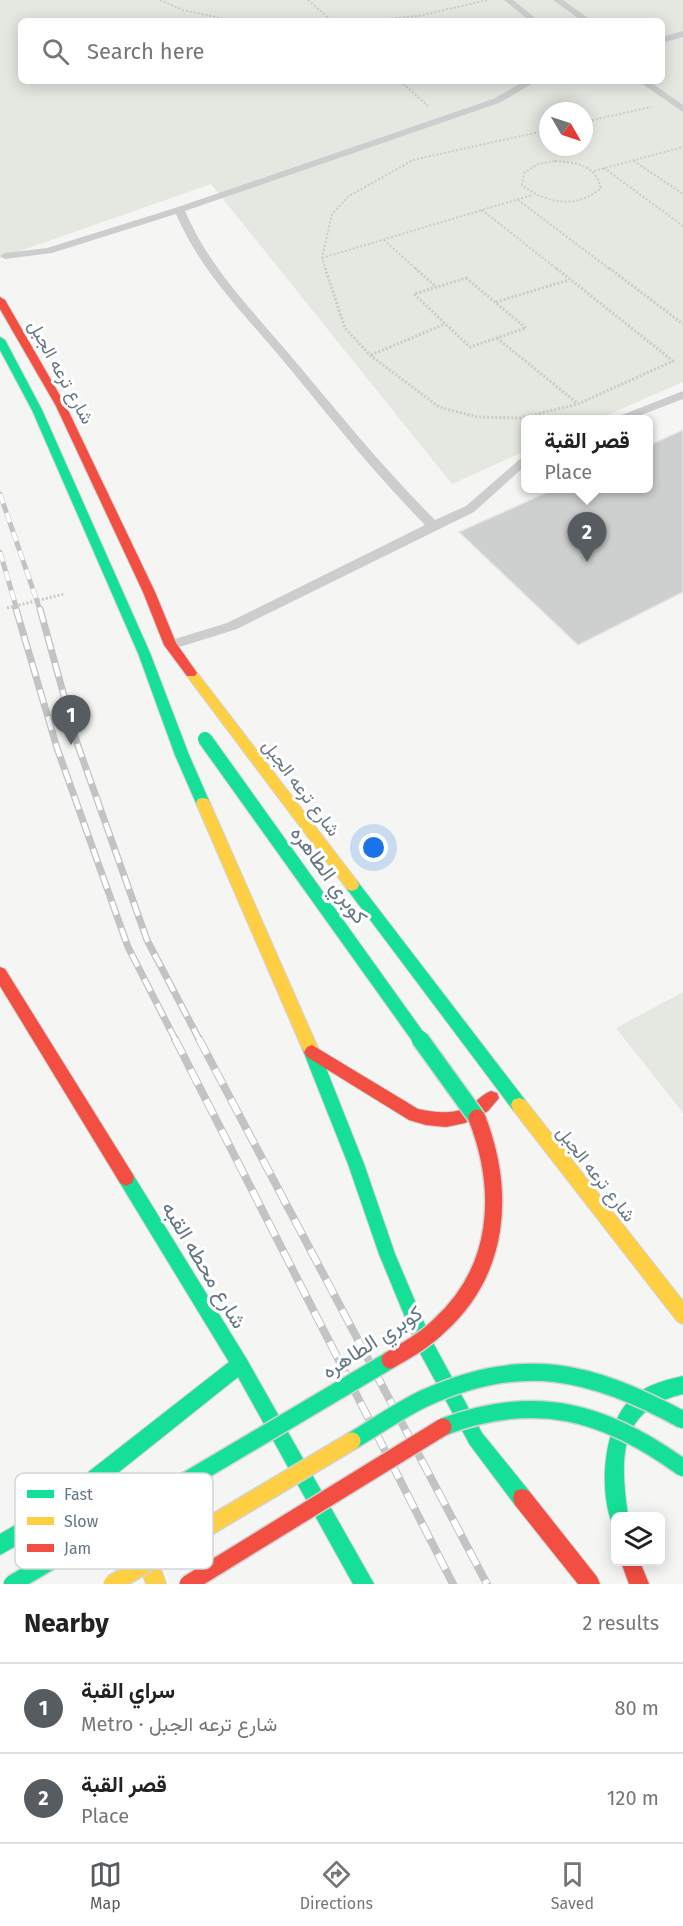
<!DOCTYPE html>
<meta charset="utf-8">
<style>
:root{--surface:#fff;--page:#f6f6f6;--text:#222;--muted:#767676;--line:#e0e0e0;--accent:#575c60}
body{margin:0;font-family:"Fira Sans",Vazirmatn,sans-serif;background:var(--page);color:var(--text)}
.controls{position:absolute;right:18px;bottom:18px;display:grid;overflow:hidden;border-radius:9px;box-shadow:0 3px 15px #0003}
.controls button{width:54px;height:54px;display:grid;place-items:center;padding:0;border:0;border-bottom:2px solid var(--line);background:var(--surface);color:var(--text);font:30px sans-serif}
.compass{position:absolute;left:539px;top:102px;width:54px;height:54px;border-radius:50%;background:var(--surface);box-shadow:0 3px 15px #0003;rotate:129deg}
.you{position:absolute;left:374px;top:848px;width:21px;height:21px;margin:-15px;border:4px solid #fff;border-radius:50%;background:#1a73e8;box-shadow:0 0 0 9px #1a73e833}
.badge{display:grid;place-items:center;width:39px;height:39px;border-radius:50%;background:var(--accent);color:#fff;font-size:20px;font-weight:700}
.pin{position:absolute;translate:-50% -50px;filter:drop-shadow(0 2px 3px #0008)}
.pin::after{content:'';position:absolute;top:32px;width:21px;height:18px;background:inherit;clip-path:polygon(0 0,100% 0,50% 100%)}
.popup{position:absolute;left:521px;top:415px;width:132px;height:78px;box-sizing:border-box;display:grid;place-content:center;border-radius:9px;background:var(--surface);filter:drop-shadow(0 2px 4px #0005);font-size:20px;white-space:nowrap;color:var(--muted)}
.popup b{font-size:22px;color:var(--text)}
.popup::after{content:'';position:absolute;left:50%;top:100%;margin-left:-12px;border:12px solid transparent;border-top-color:var(--surface)}
.list{margin:0;padding:0;list-style:none}
h2{display:flex;justify-content:space-between;align-items:center;height:78px;margin:0;padding:0 24px;font-size:26px}
h2 small{font-size:20px;font-weight:400;color:var(--muted)}
.list li{display:grid;grid-template-columns:39px 1fr auto;gap:18px;align-items:center;box-sizing:border-box;height:90px;padding:0 24px;border-top:2px solid var(--line)}
.list b{display:block;font-size:22px;white-space:nowrap}
.list p{margin:0;font-size:20px;white-space:nowrap;color:var(--muted)}
.list em{font-size:20px;font-style:normal;color:var(--muted)}
.icon{flex:none;width:33px;height:33px;fill:none;stroke:currentColor;stroke-width:2;stroke-linecap:round;stroke-linejoin:round}
.map{position:relative;flex:none;width:683px;height:1584px;overflow:hidden}
.search{position:absolute;background:var(--surface);box-shadow:0 3px 15px #0003;left:18px;right:18px;top:18px;height:66px;display:flex;align-items:center;gap:15px;box-sizing:border-box;padding:0 21px;border-radius:9px;color:var(--muted);font-size:22px}
.sheet{height:258px;background:var(--surface)}
nav{display:flex;justify-content:space-around;align-items:center;box-sizing:border-box;height:84px;border-top:2px solid var(--line);background:var(--surface);font-size:16px;color:var(--muted)}
nav a{display:grid;justify-items:center;gap:3px}
nav .on{color:var(--accent)}
.map>svg:first-child{display:block}
</style>
<div class="map">
<svg width="683" height="1584" viewBox="0 0 683 1584">
<rect width="100%" height="100%" fill="#f5f5f3"/>
<path fill="#e4e8e1" fill-rule="evenodd" d="M0 0H683V382L598 419 526 420 525 451 452 484 211 184 0 258ZM21 21H662V81H21ZM548 111H584V147H548Z
M683 992V1113L616 1028Z"/>
<path fill="#ced0d0" stroke="#e4e4e3" stroke-width="1.5" d="M683 430V592L578 645 459 532 555 489H648V446Z"/>
<g fill="none" stroke-linecap="round" stroke-linejoin="round">
<g stroke="#d2d3d4" stroke-width="2">
<path id="fast" d="M0 337 5 340 42 410 150 653 189 755 210 803 208 807H198L196 803 175 755 138 653 32 410 0 350Z
M352 879 357 881 525 1100 527 1105 525 1110 519 1112 513 1110 347 889 345 885 347 881Z
M310 1041 315 1043 318 1048 364 1164 395 1254 431 1339 482 1433 529 1491 531 1498 529 1505 522 1507 515 1505 470 1445 419 1351 379 1254 348 1164 302 1048 305 1043Z
M126 1170 132 1173 246 1358 374 1584H353L238 1377 50 1527 0 1555V1534L36 1513 229 1362 120 1183 118 1178 120 1173Z
M683 1376V1394C617 1410 620 1459 628 1516H616V1524L612 1523C598 1487 604 1420 635 1395 649 1384 666 1380 683 1376Z"/>
</g>
<g stroke="#d2d3d4" stroke-width="2">
<path id="slow" d="M191 668 195 670 357 881 359 885 357 889 352 891 347 889 187 676 185 673 187 670Z
M203 798 208 799 210 803 318 1048 315 1053 310 1055 305 1053 302 1048 196 803 198 799Z
M519 1098 525 1100 683 1301V1324L677 1321 513 1110 511 1105 513 1100Z
M98 1505C139 1521 153 1543 166 1584H146C140 1564 131 1546 114 1533 105 1527 93 1524 89 1514L91 1507Z"/>
</g>
<g stroke="#d2d3d4" stroke-width="2">
<path id="jam" d="M0 297 5 300 66 406 155 592 176 643 195 670 197 673 195 676H187L164 645 143 592 56 406 0 309Z
M0 967 5 969 132 1173 134 1178 132 1183 126 1186 120 1183 0 986Z
M312 1045 418 1109C436 1113 455 1115 471 1105 478 1100 483 1094 491 1091L497 1093 499 1098 488 1111 465 1123 446 1127 426 1125 409 1120 307 1057 304 1052 307 1047Z
M522 1489 529 1491 597 1577 600 1584H578L515 1505 513 1498 515 1491Z
M621 1562H640L649 1584H629Z"/>
</g>
<path stroke="#cacbcb" stroke-width="2" stroke-dasharray="2 2" stroke-linecap="butt" d="M160 0 183 10 234 21
M308 0 332 21
M363 21 418 16 488 0
M400 81 428 106
M584 122 651 107
M555 161C576 163 595 164 601 188 577 209 546 204 522 185L524 173 538 164Z
M634 161 683 194
M604 168 683 226
M594 171 683 147
M518 200 611 270
M482 210 558 270
M384 240 417 270
M322 258 532 195
M326 270 322 258 332 214 349 196 413 160 548 130"/>
<path stroke="#cacbcb" stroke-width="3" stroke-dasharray="2 2" stroke-linecap="butt" d="M325 268 345 328 371 356 439 407 477 417 520 418 578 404 673 361 556 268
M415 268 436 287
M609 268 683 324
M466 278 526 328 470 347 414 294Z
M496 302 569 280
M497 338 577 403
M371 355 445 324"/>
<path fill="#cccece" fill-rule="evenodd" d="M504 0H513L539 21H530Z
M553 0H563L592 21H582Z
M683 31V37L662 43V37Z
M525 81H537L499 103 185 211C209 267 251 309 290 355 337 411 383 468 435 520L466 506 526 454V465L474 512 237 629 170 650 165 648 163 645 165 642 227 623 425 525C373 472 328 415 281 358 242 312 200 270 176 214L52 253 5 259 0 256 5 253 47 248 175 208 493 99Z
M638 81H649L683 105V112Z
M683 391V399L628 420H609Z"/>
<use href="#fast" fill="#16e098" fill-rule="evenodd"/>
<use href="#slow" fill="#ffcf43" fill-rule="evenodd"/>
<use href="#jam" fill="#f24e42" fill-rule="evenodd"/>
<g stroke="#c1c3c4" stroke-width="5">
<path id="rail-far2" d="M0 494 40 610
M0 552 17 610"/>
</g>
<g stroke="#c1c3c4" stroke-width="7">
<path id="rail-far1" d="M16 609 57 748 128 947 176 1041
M40 609 77 743 147 940 200 1041"/>
</g>
<g stroke="#c1c3c4" stroke-width="8">
<path id="rail" d="M175 1039 453 1584
M199 1039 487 1584"/>
</g>
<use href="#rail-far2" stroke="#fff" stroke-width="4" stroke-dasharray="10" stroke-linecap="butt"/>
<use href="#rail-far1" stroke="#fff" stroke-width="4.5" stroke-dasharray="14" stroke-linecap="butt"/>
<use href="#rail" stroke="#fff" stroke-width="6" stroke-dasharray="17" stroke-linecap="butt"/>
<g stroke="#d2d3d4" stroke-width="16" stroke-linecap="butt">
<path id="fast-bridge-far1" d="M205 739 421 1041"/>
</g>
<g stroke="#d2d3d4" stroke-width="20" stroke-linecap="butt">
<path id="fast-bridge" d="M420 1039 477 1118
M443 1427C535 1392 605 1411 683 1468
M352 1441C376 1427 398 1411 423 1399 522 1353 590 1370 683 1420
M12 1584 390 1360"/>
</g>
<g stroke="#d2d3d4" stroke-width="20" stroke-linecap="butt">
<path id="slow-bridge" d="M112 1584 352 1441"/>
</g>
<g stroke="#d2d3d4" stroke-width="20" stroke-linecap="butt">
<path id="jam-bridge" d="M390 1360C407 1350 425 1340 439 1326 501 1270 505 1191 477 1118
M188 1584 443 1427"/>
</g>
<path stroke="#cacbcb" stroke-width="3" stroke-dasharray="2 2" stroke-linecap="butt" d="M7 608 64 594"/>
<use href="#fast-bridge-far1" stroke="#16e098" stroke-width="14"/>
<use href="#fast-bridge" stroke="#16e098" stroke-width="17"/>
<use href="#slow-bridge" stroke="#ffcf43" stroke-width="17"/>
<use href="#jam-bridge" stroke="#f24e42" stroke-width="17"/>
</g>
<g text-anchor="middle" dominant-baseline="central" stroke-width="6" stroke-linejoin="round" paint-order="stroke">
<g font-size="18" fill="#647784" stroke="#fff">
<text transform="translate(61 372) rotate(61)">شارع ترعه الجبل</text>
<text transform="translate(301 788) rotate(53)">شارع ترعه الجبل</text>
<text transform="translate(596 1174) rotate(52)">شارع ترعه الجبل</text>
</g>
<g font-size="21" fill="#647784" stroke="#fff">
<text transform="translate(329 875) rotate(54)">كوبري الطاهره</text>
<text transform="translate(204 1265) rotate(59)">شارع محطه القبه</text>
<text transform="translate(372 1342) rotate(-33)">كوبري الطاهره</text>
</g>
</g>
<rect x="15" y="1473" width="198" height="96" rx="9" fill="#fff" stroke="#d0d6da" stroke-width="1.5"/>
<rect x="27" y="1490" width="27" height="8" fill="#16e098"/>
<rect x="27" y="1517" width="27" height="8" fill="#ffcf43"/>
<rect x="27" y="1544" width="27" height="8" fill="#f24e42"/>
<g font-size="16" fill="#647784">
<text x="64" y="1500">Fast</text>
<text x="64" y="1527">Slow</text>
<text x="64" y="1554">Jam</text>
</g>
</svg>
<div class="controls">
<button><svg class="icon" aria-label="layers" viewBox="0 0 24 24"><path d="M12 4l9 5-9 5-9-5zM3 14l9 5 9-5"/></svg></button>
</div>
<svg class="compass" viewBox="-18 -18 36 36"><path d="M0-13l5 13h-10z" fill="#e53935"/><path d="M0 13l5-13h-10z" fill="#767676"/></svg>
<div class="you"></div>
<div class="pin badge" style="left:71px;top:745px">1</div>
<div class="pin badge" style="left:587px;top:562px">2</div>
<div class="popup"><b>قصر القبة</b>Place</div>
<div class="search"><svg class="icon" aria-label="search" viewBox="0 0 24 24"><circle cx="10" cy="10" r="6"/><path d="M15 15l6 6"/></svg>Search here</div>
</div>
<section class="sheet">
<h2>Nearby<small>2 results</small></h2>
<ul class="list">
<li><span class="badge">1</span><div><b>سراي القبة</b><p>Metro · شارع ترعه الجبل</p></div><em>80 m</em></li>
<li><span class="badge">2</span><div><b>قصر القبة</b><p>Place</p></div><em>120 m</em></li>
</ul>
</section>
<nav>
<a class="on"><svg class="icon" aria-label="map" viewBox="0 0 24 24"><path d="M3 6l6-2 6 2 6-2v14l-6 2-6-2-6 2zM9 4v14M15 6v14"/></svg>Map</a>
<a><svg class="icon" aria-label="directions" viewBox="0 0 24 24"><path d="M12 3l9 9-9 9-9-9zM9 14v-3h6M13 9l2 2-2 2"/></svg>Directions</a>
<a><svg class="icon" aria-label="saved" viewBox="0 0 24 24"><path d="M7 4h10v16l-5-4-5 4z"/></svg>Saved</a>
</nav>
